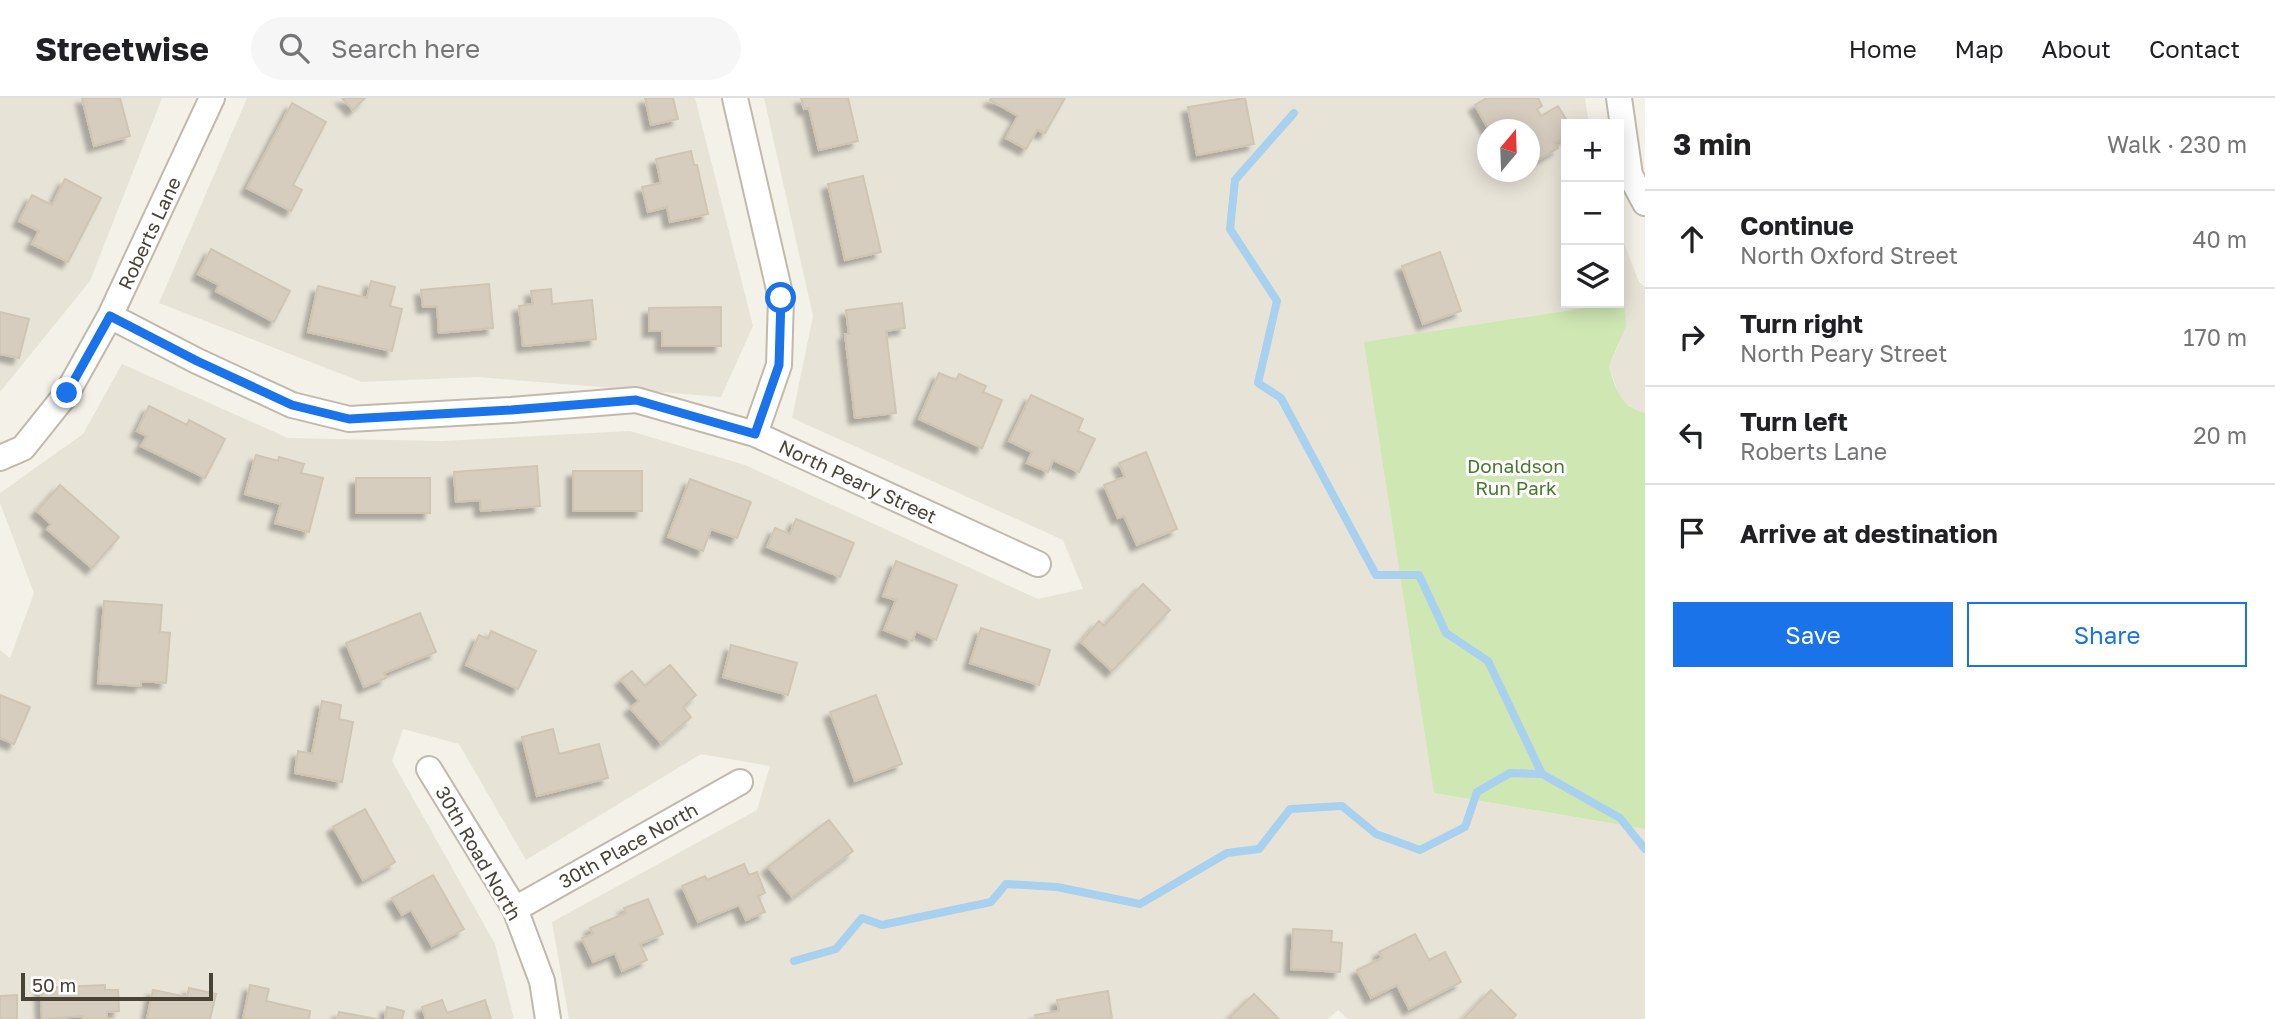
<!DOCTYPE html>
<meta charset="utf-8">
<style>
:root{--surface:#fff;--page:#f6f6f6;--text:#202124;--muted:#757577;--line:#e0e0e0;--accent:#1a73e8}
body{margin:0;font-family:"Golos Text",sans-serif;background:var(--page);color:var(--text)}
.controls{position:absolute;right:21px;top:21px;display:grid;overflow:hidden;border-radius:0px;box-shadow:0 4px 18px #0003}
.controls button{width:63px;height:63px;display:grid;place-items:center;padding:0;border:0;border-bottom:2px solid var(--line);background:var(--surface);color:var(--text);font:35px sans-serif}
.compass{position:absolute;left:1477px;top:21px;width:63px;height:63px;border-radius:50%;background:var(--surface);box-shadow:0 4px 18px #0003;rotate:19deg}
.scale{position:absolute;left:21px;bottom:18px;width:192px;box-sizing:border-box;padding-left:7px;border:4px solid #484237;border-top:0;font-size:19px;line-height:24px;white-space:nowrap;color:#484237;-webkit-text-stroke:5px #fff;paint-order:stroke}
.stop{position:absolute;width:21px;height:21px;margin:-16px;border:5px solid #1a73e8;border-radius:50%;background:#fff}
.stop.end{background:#1a73e8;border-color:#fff;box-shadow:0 2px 7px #0008}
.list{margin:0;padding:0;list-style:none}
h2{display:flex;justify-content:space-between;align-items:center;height:91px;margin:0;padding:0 28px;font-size:30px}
h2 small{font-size:23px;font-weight:400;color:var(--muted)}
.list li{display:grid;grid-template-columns:46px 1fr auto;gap:21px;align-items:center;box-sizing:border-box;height:98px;padding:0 28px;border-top:2px solid var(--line)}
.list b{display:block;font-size:26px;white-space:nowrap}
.list p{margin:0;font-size:23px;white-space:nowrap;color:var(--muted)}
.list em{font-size:23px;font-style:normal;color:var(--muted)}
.actions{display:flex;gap:14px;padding:21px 28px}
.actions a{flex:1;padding:16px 0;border:2px solid var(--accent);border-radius:0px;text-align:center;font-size:24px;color:var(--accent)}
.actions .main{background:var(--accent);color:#fff}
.icon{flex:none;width:38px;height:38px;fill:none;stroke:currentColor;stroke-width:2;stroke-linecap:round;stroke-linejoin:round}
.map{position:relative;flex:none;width:1645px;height:921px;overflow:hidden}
header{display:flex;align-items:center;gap:42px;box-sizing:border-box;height:98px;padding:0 35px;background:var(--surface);border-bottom:2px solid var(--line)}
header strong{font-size:33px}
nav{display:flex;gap:38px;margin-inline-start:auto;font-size:24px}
.search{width:490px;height:63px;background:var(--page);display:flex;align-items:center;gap:18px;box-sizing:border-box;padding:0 24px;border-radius:38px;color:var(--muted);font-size:26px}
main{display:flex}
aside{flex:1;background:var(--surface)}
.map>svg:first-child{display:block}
</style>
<header>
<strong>Streetwise</strong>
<div class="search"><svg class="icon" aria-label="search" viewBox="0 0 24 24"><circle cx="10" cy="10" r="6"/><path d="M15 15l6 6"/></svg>Search here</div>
<nav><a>Home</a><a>Map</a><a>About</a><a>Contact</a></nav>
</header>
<main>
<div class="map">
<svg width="1645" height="921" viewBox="0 0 1645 921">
<defs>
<filter id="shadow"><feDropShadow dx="-6" dy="6" stdDeviation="2" flood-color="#0004"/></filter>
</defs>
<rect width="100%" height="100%" fill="#f4f1e9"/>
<path fill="#e8e3d7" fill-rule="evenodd" d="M0 0H162L90 183 0 294Z
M247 0H695L753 228 721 299 478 279 362 284 159 205Z
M764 0H1585L1589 26H1566V205H1619V132L1639 184 1645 189V315L1637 313 1620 301 1609 268 1619 246 1624 205 1434 695 1645 731V921H1348L1338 912 1328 921H569L552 824 757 712 770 668 701 656 526 762 459 646 403 631 392 663 495 846 514 921H0V552L10 560 34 495 0 405V395L83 336 122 266 288 340 442 343 630 333 745 367 1038 501 1083 491 1063 442 792 320 813 218ZM1488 32H1530V74H1488Z"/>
<path fill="#cfe7b3" d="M1624 204 1626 228 1609 268C1615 290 1620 309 1645 315V731L1434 695 1364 244Z"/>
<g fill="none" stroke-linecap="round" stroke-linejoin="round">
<path stroke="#a7d1ef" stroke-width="8" d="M1294 15 1235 82 1230 131 1277 203 1258 285 1281 300 1376 477H1419L1446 535 1488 563 1542 676 1620 720 1645 751
M794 863 836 851 862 820 882 827 991 804 1006 786 1057 789 1140 806 1227 755 1259 751 1290 711 1342 708 1376 736 1420 752 1465 729 1477 694 1510 675 1542 676"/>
</g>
<path fill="#d6cdbf" stroke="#d0c5b2" stroke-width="2" filter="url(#shadow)" d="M82 0H120L130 38 94 48Z
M342 0H365L353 12Z
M645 0H673L678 21 651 27Z
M801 0H848L858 43 819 52 809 10 804 11Z
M991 0H1065L1045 35 1037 32 1026 51 1006 40 1018 18 990 2Z
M1245 0 1254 46 1197 57 1188 9Z
M1487 0H1538L1542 8 1537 11 1541 18 1558 8 1569 26H1566V39L1555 45 1558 50 1530 67V32H1489L1475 7Z
M292 5 326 24 293 87 302 92 291 113 247 90Z
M691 53 694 67H697L708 116 670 124 667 109 648 114 642 89 661 85 656 61Z
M863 78 881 154 845 162 828 86Z
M65 81 101 100 68 164 32 146 39 133 19 123 32 97 52 107Z
M211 151 290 193 274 224 216 193 219 187 198 176Z
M1440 154 1461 213 1423 226 1402 168Z
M371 183 395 189 390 208 402 211 392 253 308 234 318 188 367 200Z
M489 186 493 230 439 235 437 208 423 209 421 192Z
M551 191 552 206 592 202 596 241 523 248 519 208 533 206 531 193Z
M902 205 905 230 886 233 896 315 855 320 845 236H849L846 212Z
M721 209V248H662V233H649V210Z
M0 214 29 221 19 260 0 256Z
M939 275 956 282 959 276 986 288 983 294 1002 302 982 350 919 321Z
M1031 297 1083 321 1078 333 1095 341 1079 374 1053 362 1048 374 1027 365 1032 354 1009 343Z
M149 308 187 327 189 322 225 341 205 380 141 348 147 338 137 333Z
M1146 354 1177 431 1137 447 1124 418 1118 420 1104 387 1125 379 1119 365Z
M256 357 278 363 279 359 304 366 301 375 323 380 309 434 275 425 281 406 245 396Z
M537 368 540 408 481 413 480 402 456 404 454 374Z
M573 373H642V413H573Z
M356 380H430V415H356Z
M690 381 751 404 737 440 711 431 703 453 668 439Z
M60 387 119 439 92 470 47 431 51 426 37 413Z
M796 421 854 445 840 479 767 449 775 430 790 436Z
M896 463 957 487 936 542 916 533 912 543 884 532 896 502 883 498Z
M1143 486 1170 512 1112 573 1081 544 1099 523 1104 528Z
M104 503 162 507 160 534 170 535 166 585 141 583V588L98 585Z
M420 515 436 554 384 575 386 580 364 589 346 545Z
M981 530 1050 552 1039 587 970 565Z
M491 533 536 553 518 591 466 567 479 537 488 541Z
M731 547 797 565 788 597 723 579Z
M670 567 696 597 683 609 691 619 661 645 630 610 639 603 621 582 632 573 645 588Z
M0 597 30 609 14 646 0 640Z
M876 597 902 666 855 683 830 614Z
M322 603 341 607 339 621 353 624 342 684 295 675 298 653 312 656Z
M553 631 559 656 599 646 608 680 537 698 522 639Z
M365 711 395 764 363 782 333 729Z
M829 722 853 753 792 799 768 769Z
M744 766 749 777 757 774 765 795 758 798 765 814 746 822 739 807 698 824 682 788 705 778 707 782Z
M433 777 464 831 432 848 411 812 402 817 392 800Z
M648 801 663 836 640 846 647 862 622 873 615 855 593 864 582 840 593 836 590 830 626 815 624 810Z
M1293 831 1332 833 1331 844 1342 845 1340 874 1291 871Z
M1415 836 1429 862 1445 854 1461 884 1409 911 1397 887 1371 900 1357 872 1382 860 1379 854Z
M105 887V892H118L119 913 107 914V921H83V918L42 921 41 890Z
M250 887 269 891 266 903 310 913 309 921H243Z
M189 890 216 896 210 921H147L153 892 187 899Z
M1491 892 1516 917 1512 921H1463Z
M1108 893 1112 921H1036L1035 917 1059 913 1057 902Z
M1254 896 1279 921H1228Z
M17 897V921H0V898Z
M442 902 447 915 485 902 491 921H426L422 909Z
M387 909 404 913 402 921H385Z
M339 914 377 921H337Z"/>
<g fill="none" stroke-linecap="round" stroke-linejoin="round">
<g stroke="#c0b9ac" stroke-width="28">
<path id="street" d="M735 0 781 200 779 267 755 336
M1619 0 1630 77 1645 105
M110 218 197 263 292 307 349 321 511 312 636 302 755 336 1038 466
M0 360 23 350 67 295 110 218 212 0
M429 671 515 811 542 883 548 921
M515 811 740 684"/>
</g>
<use href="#street" stroke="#fff" stroke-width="24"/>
</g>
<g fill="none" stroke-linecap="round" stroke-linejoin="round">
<path stroke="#1a73e8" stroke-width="9" d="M67 295 110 218 197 263 292 307 349 321 511 312 636 302 755 336 779 267 781 200"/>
</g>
<g text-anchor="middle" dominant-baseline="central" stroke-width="6" stroke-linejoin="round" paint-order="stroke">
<g font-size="19" fill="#484237" stroke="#fff">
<text transform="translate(149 135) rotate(-65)">Roberts Lane</text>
<text transform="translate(858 383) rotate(25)">North Peary Street</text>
<text transform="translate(628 747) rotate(-29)">30th Place North</text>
<text transform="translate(479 755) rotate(60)">30th Road North</text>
</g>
<g font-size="19" fill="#48792b" stroke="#fff">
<text x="1516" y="367">Donaldson<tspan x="1516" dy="22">Run Park</tspan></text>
</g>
</g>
</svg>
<div class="controls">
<button>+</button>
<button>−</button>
<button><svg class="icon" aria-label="layers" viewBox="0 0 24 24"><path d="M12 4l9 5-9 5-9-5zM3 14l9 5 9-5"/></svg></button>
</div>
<svg class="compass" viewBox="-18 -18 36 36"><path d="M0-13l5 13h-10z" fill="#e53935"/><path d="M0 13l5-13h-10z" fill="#757577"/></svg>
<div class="scale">50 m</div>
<div class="stop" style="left:781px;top:200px"></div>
<div class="stop end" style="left:67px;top:295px"></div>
</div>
<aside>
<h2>3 min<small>Walk · 230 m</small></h2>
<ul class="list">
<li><svg class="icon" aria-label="ahead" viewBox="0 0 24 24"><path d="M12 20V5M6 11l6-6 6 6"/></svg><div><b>Continue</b><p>North Oxford Street</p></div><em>40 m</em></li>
<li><svg class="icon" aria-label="right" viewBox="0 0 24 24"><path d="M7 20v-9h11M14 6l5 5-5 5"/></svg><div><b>Turn right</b><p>North Peary Street</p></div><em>170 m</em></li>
<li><svg class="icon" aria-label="left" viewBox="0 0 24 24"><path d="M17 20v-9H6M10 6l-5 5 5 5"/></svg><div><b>Turn left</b><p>Roberts Lane</p></div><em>20 m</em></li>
<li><svg class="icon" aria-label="arrive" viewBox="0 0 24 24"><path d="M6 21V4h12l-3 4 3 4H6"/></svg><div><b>Arrive at destination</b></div></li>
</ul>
<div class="actions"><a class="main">Save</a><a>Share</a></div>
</aside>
</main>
